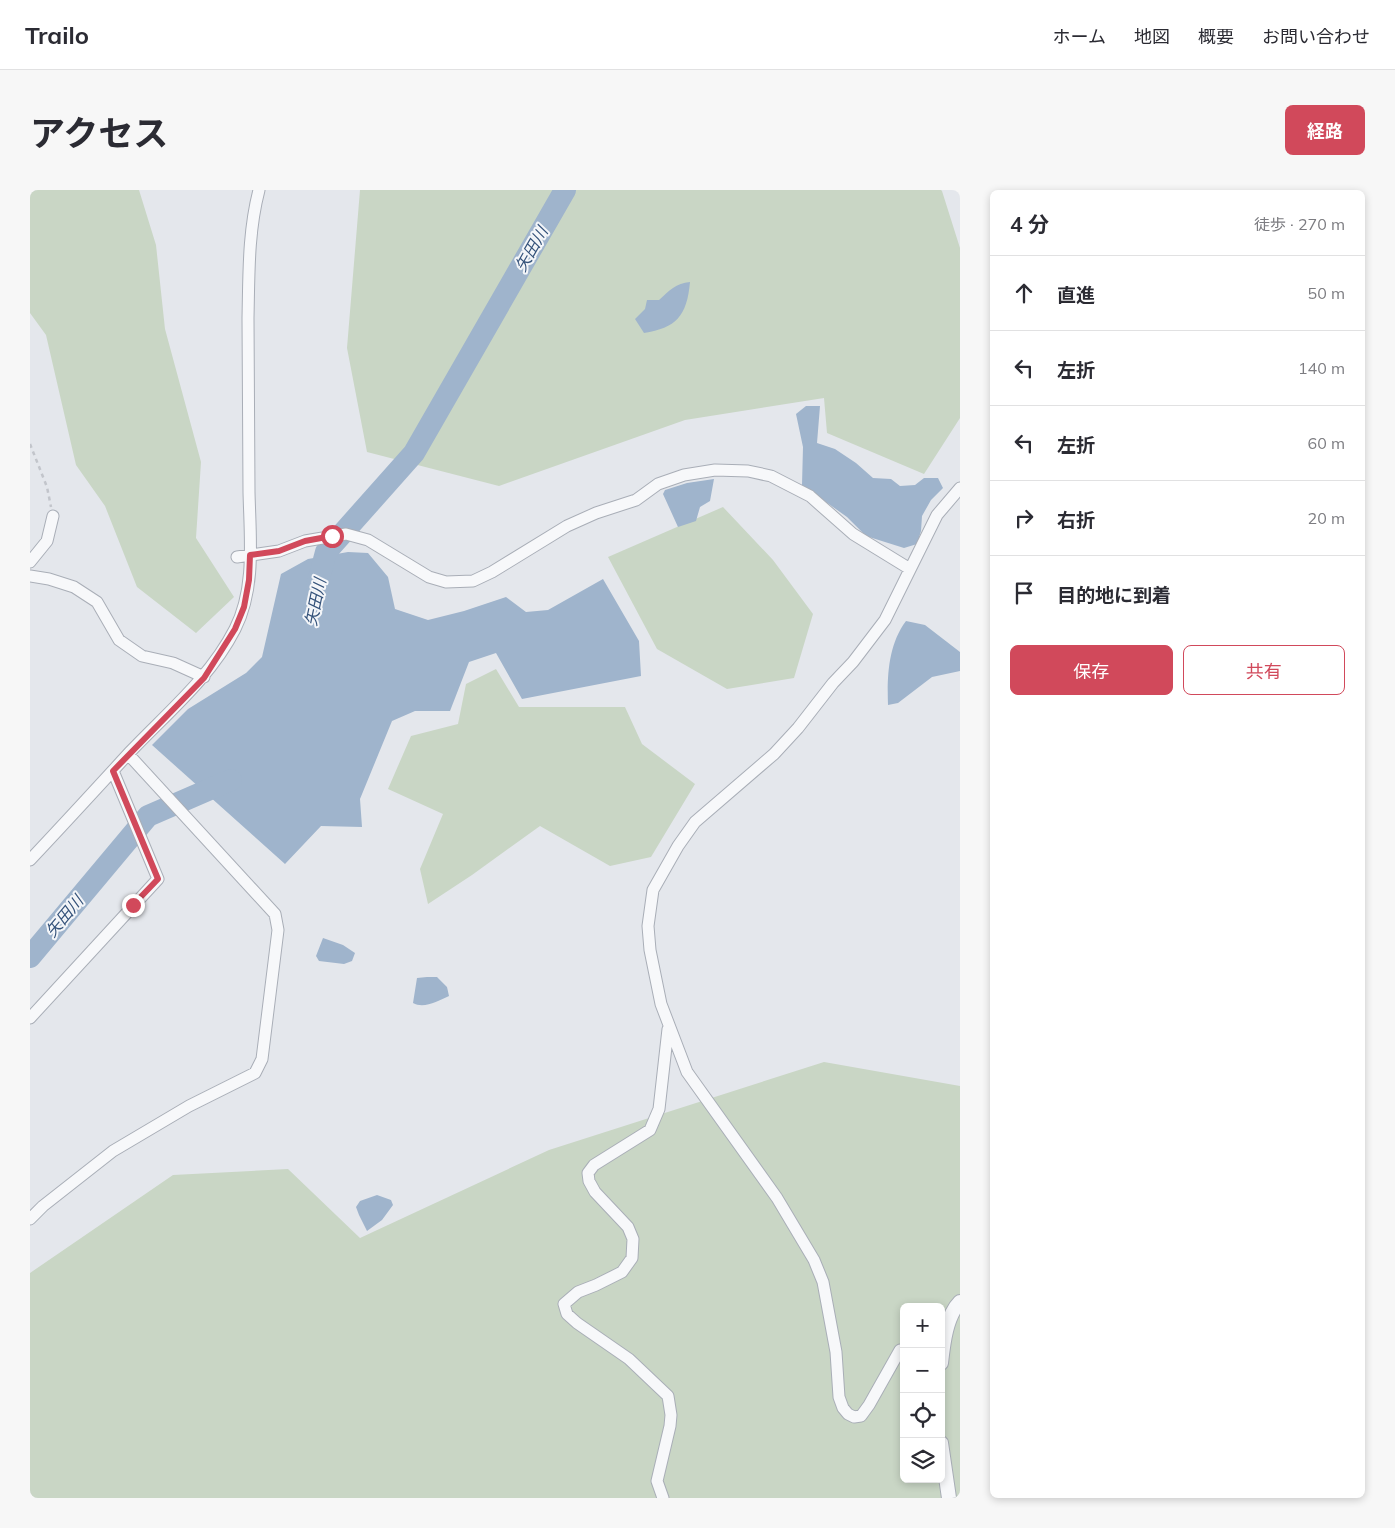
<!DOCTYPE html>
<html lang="ja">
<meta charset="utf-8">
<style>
:root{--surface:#fff;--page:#f7f7f7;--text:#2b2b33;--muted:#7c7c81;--line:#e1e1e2;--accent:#d1495b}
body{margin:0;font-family:Mulish,"Noto Sans JP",sans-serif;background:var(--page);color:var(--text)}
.controls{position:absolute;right:15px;bottom:15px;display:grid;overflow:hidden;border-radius:8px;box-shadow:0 2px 8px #0003}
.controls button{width:45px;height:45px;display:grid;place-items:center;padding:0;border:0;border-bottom:1px solid var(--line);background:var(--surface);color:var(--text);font:25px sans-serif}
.stop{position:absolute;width:15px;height:15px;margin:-11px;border:4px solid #d1495b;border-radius:50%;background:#fff}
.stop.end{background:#d1495b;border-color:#fff;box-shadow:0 1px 5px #0008}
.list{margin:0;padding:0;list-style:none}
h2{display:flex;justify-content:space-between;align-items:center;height:65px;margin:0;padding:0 20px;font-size:21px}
h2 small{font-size:16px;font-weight:400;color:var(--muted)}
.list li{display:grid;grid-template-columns:32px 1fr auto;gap:15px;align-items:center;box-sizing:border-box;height:75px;padding:0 20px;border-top:1px solid var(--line)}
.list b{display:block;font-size:19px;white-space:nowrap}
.list em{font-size:16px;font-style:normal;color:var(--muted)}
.actions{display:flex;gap:10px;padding:15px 20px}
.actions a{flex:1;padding:11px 0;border:1px solid var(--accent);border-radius:8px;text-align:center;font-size:18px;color:var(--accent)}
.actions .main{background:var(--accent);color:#fff}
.icon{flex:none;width:28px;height:28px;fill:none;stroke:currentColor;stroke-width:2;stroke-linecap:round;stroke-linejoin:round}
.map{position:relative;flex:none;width:930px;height:1308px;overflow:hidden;border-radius:8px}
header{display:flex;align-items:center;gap:30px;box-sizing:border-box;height:70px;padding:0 25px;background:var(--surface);border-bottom:1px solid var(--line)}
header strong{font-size:24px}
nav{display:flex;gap:28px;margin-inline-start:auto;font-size:18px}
.intro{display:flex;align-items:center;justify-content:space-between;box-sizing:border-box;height:120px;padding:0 30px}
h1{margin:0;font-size:35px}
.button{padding:12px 22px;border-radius:8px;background:var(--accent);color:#fff;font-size:18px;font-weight:700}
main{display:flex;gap:30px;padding:0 30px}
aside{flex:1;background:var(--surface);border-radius:8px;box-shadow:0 2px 8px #0003}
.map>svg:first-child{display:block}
</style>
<header>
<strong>Trailo</strong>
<nav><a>ホーム</a><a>地図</a><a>概要</a><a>お問い合わせ</a></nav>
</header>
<div class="intro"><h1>アクセス</h1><a class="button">経路</a></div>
<main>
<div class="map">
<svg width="930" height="1308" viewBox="0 0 930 1308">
<rect width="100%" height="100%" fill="#e4e7ec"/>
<path fill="#c9d6c5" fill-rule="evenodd" d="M0 0H109L126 55 135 139 171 272 166 348 204 407 166 443 107 397 75 316 46 275 16 145 0 123Z
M330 0H911L912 1 930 58V228L894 284 797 243 794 208 655 230 469 296 337 262 317 158Z
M693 317 743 370 783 424 764 488 697 499 627 459 578 367Z
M466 479 489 517H595L612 554 665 594 621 667 580 676 510 636 442 685 398 714 390 679 413 624 358 599 381 546 428 534 436 494Z
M794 872 930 896V1308H0V1083L143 985 258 979 330 1048 519 960ZM874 1117H911V1289H874Z"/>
<path fill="#9fb4cc" d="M660 92C657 126 646 138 614 143L605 129 615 119 617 110H629C639 101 646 93 660 92Z
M776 216H790L787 253 805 259 826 273 843 288 861 289 870 296 885 295 894 288H908L913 298 901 310 892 326 891 341 887 354 874 358 836 346 817 327 772 295 773 257 766 224Z
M684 289 680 311 670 317 666 331 648 337 633 304 635 300 657 293Z
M318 362 338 363 358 387 365 419 398 430 434 421 476 407 496 422 518 420 573 389 609 451 611 486 492 509 466 463 439 472 420 521H385L362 531 330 609 332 637 291 636 255 674 122 555 158 519 216 483 232 467 251 384 278 369Z
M876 431 895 435 930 462V481L902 487 868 513 858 515C857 487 858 455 876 431Z
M293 748 313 755 325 763 322 771 314 774 289 771 286 766Z
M397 787H407L417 797 419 806C408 811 394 819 383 813L387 788Z
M347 1005 361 1010 363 1015 352 1030 337 1041 329 1025 326 1017 330 1011Z"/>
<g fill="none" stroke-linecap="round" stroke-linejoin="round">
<path stroke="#9fb4cc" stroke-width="22" d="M287 396 296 362 384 263 535 0
M0 767 118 626 201 590"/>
<g stroke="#a9aeb7" stroke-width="13">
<path id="minor" d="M207 367 249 361 275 351 316 344 338 350 399 387 416 392 443 391 462 382 537 336 566 323 606 310 628 294 654 285 685 280 718 281 741 286 780 306 823 344 880 379
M0 372 17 351 23 326
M0 386 19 389 44 397 67 412 89 450 112 466 143 473 174 487
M0 670C33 635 67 598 100 562 137 523 180 488 205 439 226 398 220 347 219 302 219 244 218 186 218 128 219 85 218 42 229 0
M0 828 128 689 83 581
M0 1029 13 1016 83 961 159 916 225 883 232 869 248 740 245 724 98 564
M870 1160 839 1215 831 1226 824 1227 818 1224 813 1218 809 1207 806 1162 793 1092 784 1070 747 1008 657 882 631 814 620 760 618 736 623 700 648 656 665 632 744 564 768 538 803 493 823 472 855 430 907 325 930 298
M633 1308 627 1291 640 1236 641 1225 638 1206 599 1169 547 1133 537 1124 534 1114 548 1102 566 1095 592 1082 602 1068 603 1049 598 1037 565 1002 559 991 558 983 564 975 620 940 629 919 638 839"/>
</g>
<g stroke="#a9aeb7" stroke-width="16">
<path id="tertiary" d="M911 1173C913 1155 916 1126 930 1112
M911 1253 919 1308"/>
</g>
<path stroke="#c2c5cb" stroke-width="2.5" stroke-dasharray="4 4" stroke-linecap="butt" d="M0 254 17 297 21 317"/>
<use href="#minor" stroke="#f7f8fa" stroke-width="11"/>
<use href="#tertiary" stroke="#f7f8fa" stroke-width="14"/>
</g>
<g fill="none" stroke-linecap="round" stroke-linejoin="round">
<path stroke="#d1495b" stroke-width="6" d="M103 715 128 689 83 581 174 488 205 439 214 417 219 390 220 365 249 361 275 351 302 346"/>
</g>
<g text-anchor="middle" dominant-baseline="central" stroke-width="4" stroke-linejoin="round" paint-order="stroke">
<g font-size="16" font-style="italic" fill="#34527a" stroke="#f4f6f9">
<text transform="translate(501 59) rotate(-60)">矢田川</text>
<text transform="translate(285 412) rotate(-78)">矢田川</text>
<text transform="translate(34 726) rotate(-50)">矢田川</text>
</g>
</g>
</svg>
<div class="controls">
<button>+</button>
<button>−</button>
<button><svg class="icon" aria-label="locate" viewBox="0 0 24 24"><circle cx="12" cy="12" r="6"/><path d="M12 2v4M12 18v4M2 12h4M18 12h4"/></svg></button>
<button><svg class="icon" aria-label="layers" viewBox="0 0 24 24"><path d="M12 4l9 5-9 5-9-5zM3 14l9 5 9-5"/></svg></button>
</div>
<div class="stop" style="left:302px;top:346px"></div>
<div class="stop end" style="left:103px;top:715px"></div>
</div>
<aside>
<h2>4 分<small>徒歩 · 270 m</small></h2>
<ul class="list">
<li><svg class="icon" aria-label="ahead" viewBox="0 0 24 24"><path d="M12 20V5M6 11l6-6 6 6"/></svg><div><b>直進</b></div><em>50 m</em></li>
<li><svg class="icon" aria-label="left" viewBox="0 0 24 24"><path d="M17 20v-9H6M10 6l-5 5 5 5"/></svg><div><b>左折</b></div><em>140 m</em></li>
<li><svg class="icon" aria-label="left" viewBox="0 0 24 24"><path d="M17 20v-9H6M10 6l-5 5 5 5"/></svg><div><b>左折</b></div><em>60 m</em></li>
<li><svg class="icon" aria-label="right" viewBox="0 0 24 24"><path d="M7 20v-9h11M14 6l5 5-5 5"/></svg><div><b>右折</b></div><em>20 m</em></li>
<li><svg class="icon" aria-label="arrive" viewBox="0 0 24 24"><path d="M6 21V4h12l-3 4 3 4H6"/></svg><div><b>目的地に到着</b></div></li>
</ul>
<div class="actions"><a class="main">保存</a><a>共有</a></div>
</aside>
</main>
